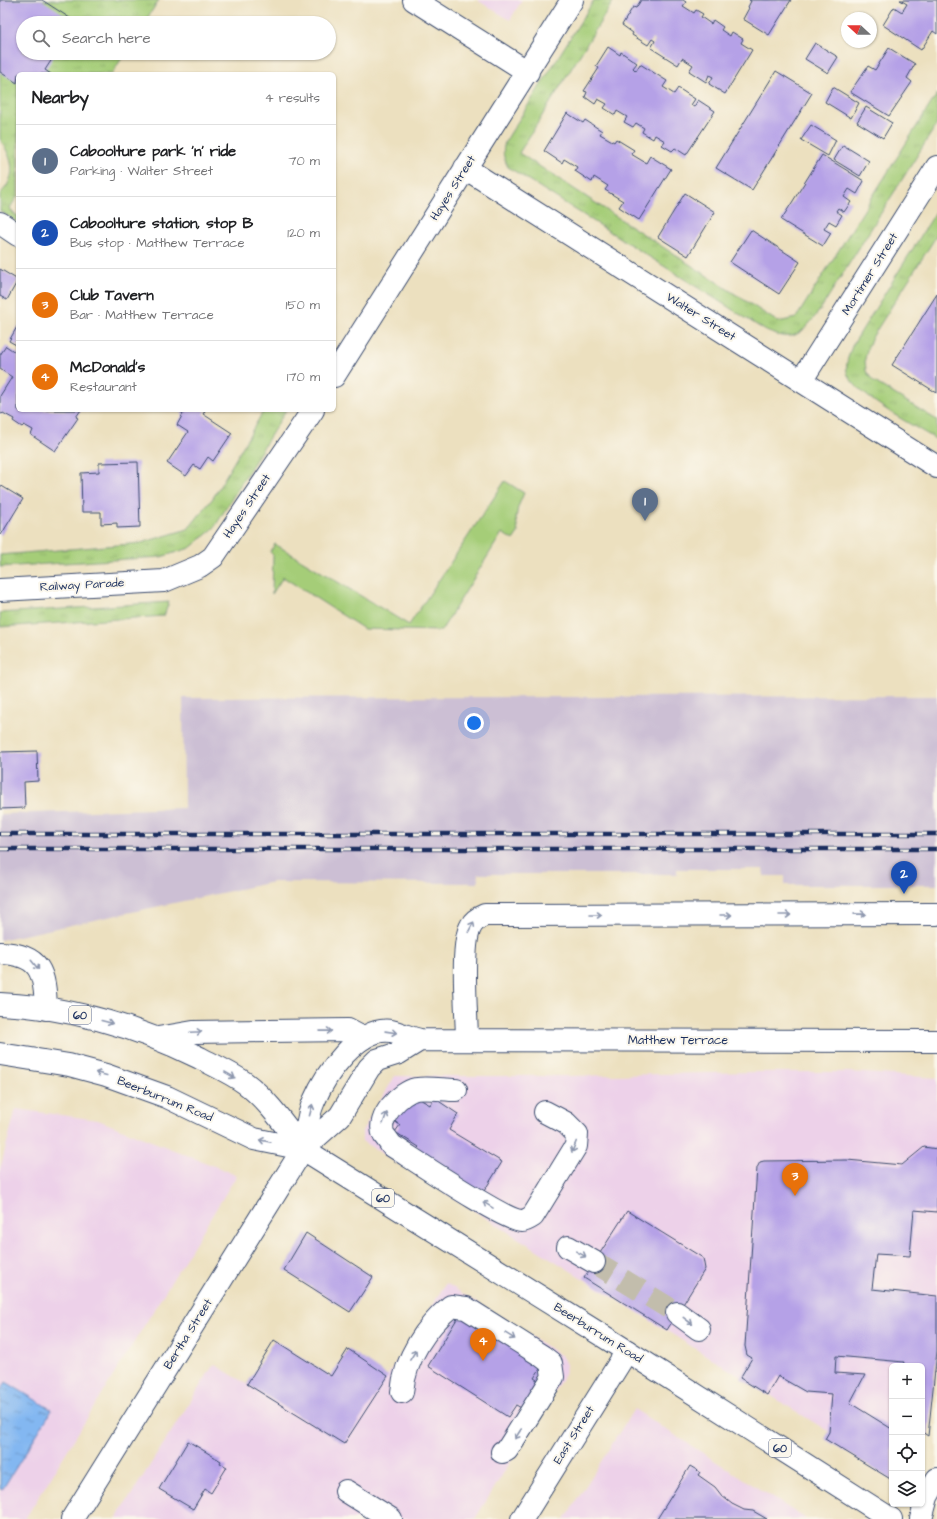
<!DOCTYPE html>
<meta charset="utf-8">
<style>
:root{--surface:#fff;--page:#f2f2f2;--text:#202124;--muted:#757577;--line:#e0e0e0;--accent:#1f6fb2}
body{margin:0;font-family:"Architects Daughter",sans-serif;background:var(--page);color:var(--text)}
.controls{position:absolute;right:12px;bottom:12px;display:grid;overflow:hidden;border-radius:6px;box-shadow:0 1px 3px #0004}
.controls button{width:36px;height:36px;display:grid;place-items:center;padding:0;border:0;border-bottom:1px solid var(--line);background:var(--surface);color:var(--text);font:20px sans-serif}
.compass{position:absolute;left:841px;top:12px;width:36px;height:36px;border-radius:50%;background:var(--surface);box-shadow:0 1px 3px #0004;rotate:292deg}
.you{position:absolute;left:474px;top:723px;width:14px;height:14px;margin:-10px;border:3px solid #fff;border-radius:50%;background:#1a73e8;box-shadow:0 0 0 6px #1a73e833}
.badge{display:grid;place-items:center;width:26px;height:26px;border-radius:50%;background:var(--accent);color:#fff;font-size:13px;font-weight:700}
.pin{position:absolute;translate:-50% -33px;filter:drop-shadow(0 1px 2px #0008)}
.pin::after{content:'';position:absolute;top:21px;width:14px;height:12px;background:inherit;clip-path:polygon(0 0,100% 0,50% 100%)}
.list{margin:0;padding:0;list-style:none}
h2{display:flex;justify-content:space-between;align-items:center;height:52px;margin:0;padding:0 16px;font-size:17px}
h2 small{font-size:13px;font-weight:400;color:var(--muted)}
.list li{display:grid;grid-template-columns:26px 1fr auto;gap:12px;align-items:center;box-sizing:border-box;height:72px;padding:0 16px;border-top:1px solid var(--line)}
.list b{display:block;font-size:15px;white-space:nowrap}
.list p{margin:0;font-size:13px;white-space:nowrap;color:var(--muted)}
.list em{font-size:13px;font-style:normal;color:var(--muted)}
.icon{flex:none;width:22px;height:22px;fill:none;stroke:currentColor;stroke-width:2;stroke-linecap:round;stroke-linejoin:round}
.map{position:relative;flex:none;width:937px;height:1519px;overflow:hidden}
.search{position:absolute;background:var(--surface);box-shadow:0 1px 3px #0004;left:16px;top:16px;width:320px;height:44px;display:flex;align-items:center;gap:10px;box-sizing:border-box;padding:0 14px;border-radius:22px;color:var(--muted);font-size:15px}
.panel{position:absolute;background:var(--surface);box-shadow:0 1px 3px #0004;left:16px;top:72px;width:320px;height:340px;border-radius:6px}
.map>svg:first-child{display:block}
</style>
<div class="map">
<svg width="937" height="1519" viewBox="0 0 937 1519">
<defs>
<pattern id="grass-tufts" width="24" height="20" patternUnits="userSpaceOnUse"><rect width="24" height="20" fill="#a5cd78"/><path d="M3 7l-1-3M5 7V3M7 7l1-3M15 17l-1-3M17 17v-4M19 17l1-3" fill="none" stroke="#8db06a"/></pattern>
<pattern id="water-ripples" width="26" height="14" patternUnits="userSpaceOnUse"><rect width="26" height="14" fill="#83b7f1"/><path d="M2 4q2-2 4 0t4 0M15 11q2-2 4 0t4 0" fill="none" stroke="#6a95c6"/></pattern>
</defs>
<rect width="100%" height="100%" fill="#fbf7ec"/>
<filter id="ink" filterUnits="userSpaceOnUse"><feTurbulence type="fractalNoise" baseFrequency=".025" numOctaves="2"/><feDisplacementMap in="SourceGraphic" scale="8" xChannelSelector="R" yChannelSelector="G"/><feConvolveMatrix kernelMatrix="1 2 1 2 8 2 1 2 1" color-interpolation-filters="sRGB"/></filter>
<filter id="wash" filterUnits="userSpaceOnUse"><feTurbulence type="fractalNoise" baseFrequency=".012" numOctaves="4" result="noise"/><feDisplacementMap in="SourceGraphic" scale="16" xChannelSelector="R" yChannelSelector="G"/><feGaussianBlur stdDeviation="0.9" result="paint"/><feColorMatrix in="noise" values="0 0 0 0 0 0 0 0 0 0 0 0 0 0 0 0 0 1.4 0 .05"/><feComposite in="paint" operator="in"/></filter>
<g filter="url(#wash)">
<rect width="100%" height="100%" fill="#ece0bf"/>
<path fill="#edd1e9" d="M477 0H522L510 20Z
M755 1072H850L937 1078V1316L924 1434 922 1438V1366H892V1471L362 1141V1131L395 1076H570Z
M16 1109 98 1120 237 1175 25 1519H0V1169Z
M446 1283 562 1356 566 1365 565 1374 475 1519H116L214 1364 344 1444Z
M634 1409 806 1519H565Z"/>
<path fill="#ccbfd4" d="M937 696V885H785V876H764L763 869H677V874H478V883L273 882 0 940V814L184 808 183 698Z"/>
<path fill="url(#grass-tufts)" stroke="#607e6b" d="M0 0H159L144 23H23V53H125L112 74H18V195L10 208 13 213 18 216V223L0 211V194C19 175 12 158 0 139Z
M594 0H614L519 153 778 322 796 318 937 94V124L820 310C803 332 796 344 766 331L508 167C503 157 502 152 505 142Z
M937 210V235L871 339 867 350 865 359 866 371 873 381 937 420V440C916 427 857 396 848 375 844 366 849 355 852 346Z
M264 410H286L214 528 190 548 161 557 0 567V555L141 543 188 529 213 498Z
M169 602 164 616 0 627V613Z"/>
<path fill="#a5cd78" stroke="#607e6b" d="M505 481 524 493 518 507 516 518 518 533 513 540 502 533 441 631 364 629 283 577 272 594 273 555 270 552 275 544 409 625Z"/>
<path fill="url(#water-ripples)" stroke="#4f73a8" d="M6 1382 52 1410 2 1490 0 1489V1391Z"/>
<g id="blocks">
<path fill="#b5a1e7" d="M0 0H42L76 22 23 23V53H56L45 70 51 74H18L17 83 0 72Z
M641 0H683L686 2 683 6 694 13 696 10 703 14 701 17 711 24 713 20 723 27 721 30 730 36 732 32 743 39 741 43 752 50 725 94 709 84 713 77 709 75 706 82 689 71 693 65 682 58 678 65 651 48 655 41 652 39 648 45 632 35 633 33 622 25 633 7 636 8Z
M749 0H791L769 35 743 19 749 8 748 7 751 1Z
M900 0H937V34L933 31 921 50 883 25 894 7 902 12 907 4Z
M815 43 838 57 828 73 805 59Z
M608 47 620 55 621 52 637 63 633 68 636 71 640 64 667 81 663 87 674 94 678 88 695 99 691 105 694 107 698 100 715 111 686 155 675 148 672 151 662 145 665 141 655 135 653 139 642 132 644 128 636 123 633 127 624 122 627 117 617 111 615 115 604 108 607 104 598 99 595 104 585 97 587 92 584 91 599 68 596 66Z
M889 48 915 64 907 78 912 82 889 116 850 92 868 66 875 70Z
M776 71 812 93 752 190 716 168Z
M833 87 859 103 851 118 825 102Z
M866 107 892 123 883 138 857 122Z
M567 113 583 123 585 120 602 131 600 134 614 142 616 139 634 150 631 154 646 163 650 156 671 169 639 220 619 207 623 201 605 190 608 186 594 177 592 182 575 171 577 167 564 159 562 163 544 151Z
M811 125 836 140 828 156 801 140Z
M843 145 869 161 860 176 834 160Z
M822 155 864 181 857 194 849 189 844 197 851 202 844 212 838 208 836 211 842 215 836 225 829 221 824 229 831 233 823 246 781 220Z
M685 193 715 212 688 256 658 237Z
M751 230 800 262 779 294 730 262Z
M0 269 18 280 7 300 0 296Z
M937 294V393L892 365Z
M18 325V346L9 341Z
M6 346 18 354V410H81L76 417 78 418 55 451 31 435 33 430 24 425 22 427 13 421 14 419 3 413 2 414 0 413V396L12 377 0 369V355Z
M179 410H204L205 411 203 414 232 433 213 461 208 457 200 469 194 465 186 476 167 463 188 432 177 425 183 414Z
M138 462 140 527 117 528V523L101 524V512H82L81 473 99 472V463Z
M0 485 23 499 1 535 0 534Z
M37 751 38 781 24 782 25 808 0 809V752Z
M416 1097 430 1105 434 1098 458 1114 449 1130 502 1162 476 1204 419 1169 427 1155 417 1149 419 1147 395 1132 400 1125 394 1121 408 1100 413 1103Z
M924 1147 937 1149V1212L914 1210 910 1256 876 1254 872 1289 937 1296V1351L928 1436 922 1432V1366H903L904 1362 836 1356 835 1373 865 1375 850 1403 892 1429V1480L825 1439 829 1432 832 1394 806 1392 778 1376 767 1395 740 1378 752 1358 747 1355 745 1346 757 1168 760 1162 764 1161 847 1160 902 1165Z
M627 1211 703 1258 705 1269 667 1330 584 1278Z
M306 1233 373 1277 350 1312 284 1270Z
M460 1314 542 1366 534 1378 540 1382 523 1409 516 1405 508 1417 428 1366Z
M274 1340 331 1376 348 1349 388 1376 344 1444 247 1384Z
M188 1441 221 1461 220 1463 227 1467 211 1493 205 1489 193 1509 159 1489Z
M690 1466 700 1472 698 1475 715 1487 722 1496 732 1504 744 1510 753 1511 767 1519H657Z"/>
</g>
</g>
<g filter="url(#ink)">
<use href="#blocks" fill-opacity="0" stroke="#3a4a6d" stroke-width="1"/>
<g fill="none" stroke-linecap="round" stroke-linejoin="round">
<path stroke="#c2bdac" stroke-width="22" stroke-dasharray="22 11" stroke-linecap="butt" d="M594 1262 677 1313"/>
<g stroke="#3a4a6d" stroke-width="24">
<path id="minor" d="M414 0 528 72
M465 168 937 467
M0 223 18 235
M334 376 572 0
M801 381 937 167
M0 590 164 581 200 566 213 557 313 410
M0 953C41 954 45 973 46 1009
M467 1040C467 1016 460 944 471 926 474 920 480 917 485 915L937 914
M456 1090C444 1090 429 1087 416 1089 401 1092 375 1118 384 1135 386 1138 389 1141 391 1145 412 1158 504 1221 522 1221 525 1221 530 1218 533 1216L576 1146 577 1134 566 1123 545 1112
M303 1149C306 1133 307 1116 314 1101 325 1075 358 1026 391 1031 400 1033 411 1038 420 1040L937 1041
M568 1247 594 1262
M677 1313 699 1329
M402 1392C405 1358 426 1327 451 1306L466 1308 542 1356 551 1363 553 1377 507 1450 502 1452
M346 1491 391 1519
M72 1519 303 1149 340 1116 369 1068 377 1060 399 1053 420 1040
M522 1519 627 1351
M921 1519 927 1497 937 1479"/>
</g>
<g stroke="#3a4a6d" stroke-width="24">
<path id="major" d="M0 1004C70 1007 138 1027 200 1058 215 1066 231 1073 245 1083 268 1100 286 1127 303 1149L627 1351 891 1519
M158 1038 193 1032 348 1030 363 1038
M0 1054 69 1065 106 1075 167 1097 254 1139 303 1149"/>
</g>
<use href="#minor" stroke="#fff" stroke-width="22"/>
<use href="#major" stroke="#fff" stroke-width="22"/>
<g stroke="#1b2f5e" stroke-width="4.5">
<path id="rail" d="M0 834H937
M0 849H937"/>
</g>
<use href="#rail" stroke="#fbf7ec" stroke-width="3" stroke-dasharray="9" stroke-linecap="butt"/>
</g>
<defs><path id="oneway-shaft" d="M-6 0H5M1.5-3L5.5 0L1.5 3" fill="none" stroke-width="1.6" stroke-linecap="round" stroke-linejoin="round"/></defs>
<g stroke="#8d97ae">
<use href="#oneway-shaft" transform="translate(860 914) rotate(-1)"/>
<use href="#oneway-shaft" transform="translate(596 915)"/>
<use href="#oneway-shaft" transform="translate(726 915)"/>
<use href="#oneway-shaft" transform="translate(785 915)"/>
<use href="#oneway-shaft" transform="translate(471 927) rotate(-62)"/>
<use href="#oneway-shaft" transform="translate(35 965) rotate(51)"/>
<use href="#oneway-shaft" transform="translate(107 1022) rotate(15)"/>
<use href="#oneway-shaft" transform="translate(326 1031) rotate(-1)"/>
<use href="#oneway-shaft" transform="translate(196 1032) rotate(-3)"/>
<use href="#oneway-shaft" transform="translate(391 1032) rotate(8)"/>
<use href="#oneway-shaft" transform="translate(101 1074) rotate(-165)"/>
<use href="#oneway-shaft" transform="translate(230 1075) rotate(30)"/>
<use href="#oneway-shaft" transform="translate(311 1110) rotate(-75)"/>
<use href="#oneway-shaft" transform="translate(385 1118) rotate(-71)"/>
<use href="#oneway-shaft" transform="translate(265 1141) rotate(-169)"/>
<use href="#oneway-shaft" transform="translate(574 1147) rotate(112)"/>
<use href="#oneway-shaft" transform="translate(488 1205) rotate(-148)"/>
<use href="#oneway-shaft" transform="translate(581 1254) rotate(29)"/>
<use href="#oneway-shaft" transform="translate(688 1321) rotate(37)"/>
<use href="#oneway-shaft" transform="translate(510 1336) rotate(32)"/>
<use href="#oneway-shaft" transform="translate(413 1355) rotate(-58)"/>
<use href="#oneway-shaft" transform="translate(518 1434) rotate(123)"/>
</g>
</g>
<g text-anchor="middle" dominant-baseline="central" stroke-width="4" stroke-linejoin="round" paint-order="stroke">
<g fill="#fbf7ec" stroke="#5e6b89" stroke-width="1">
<rect x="69" y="1006" width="22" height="18" rx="3"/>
<rect x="372" y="1189" width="22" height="18" rx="3"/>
<rect x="769" y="1439" width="22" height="18" rx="3"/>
</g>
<g font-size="11" font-weight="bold" fill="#1b2f5e">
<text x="80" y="1015">60</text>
<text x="383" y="1198">60</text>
<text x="780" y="1448">60</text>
</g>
<g font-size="12" fill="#1b2f5e" stroke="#fbf7ec">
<text transform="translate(453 188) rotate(-58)">Hayes Street</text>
<text transform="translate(870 274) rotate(-58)">Mortimer Street</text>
<text transform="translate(701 317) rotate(32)">Walter Street</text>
<text transform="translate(247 506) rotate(-56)">Hayes Street</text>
<text transform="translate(82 585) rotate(-3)">Railway Parade</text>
<text x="678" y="1040">Matthew Terrace</text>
<text transform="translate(165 1099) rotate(22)">Beerburrum Road</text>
<text transform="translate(598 1333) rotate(32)">Beerburrum Road</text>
<text transform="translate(188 1334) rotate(-58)">Bertha Street</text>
<text transform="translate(574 1435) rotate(-58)">East Street</text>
</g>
</g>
</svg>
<div class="controls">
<button>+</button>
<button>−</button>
<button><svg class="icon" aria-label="locate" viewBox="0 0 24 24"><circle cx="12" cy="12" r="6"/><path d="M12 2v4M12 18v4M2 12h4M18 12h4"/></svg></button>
<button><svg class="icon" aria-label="layers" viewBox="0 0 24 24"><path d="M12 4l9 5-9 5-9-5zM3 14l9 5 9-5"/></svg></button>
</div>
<svg class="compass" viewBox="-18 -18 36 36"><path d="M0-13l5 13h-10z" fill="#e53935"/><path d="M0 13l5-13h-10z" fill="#757577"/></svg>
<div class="you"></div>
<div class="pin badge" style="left:645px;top:521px;background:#5c6f8a">1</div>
<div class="pin badge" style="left:904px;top:894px;background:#1a4fb4">2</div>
<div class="pin badge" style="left:795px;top:1196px;background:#e8710a">3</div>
<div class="pin badge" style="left:483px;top:1361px;background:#e8710a">4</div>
<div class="search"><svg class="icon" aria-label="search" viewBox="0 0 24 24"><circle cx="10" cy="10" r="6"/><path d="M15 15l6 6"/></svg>Search here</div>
<section class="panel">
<h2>Nearby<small>4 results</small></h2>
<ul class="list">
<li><span class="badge" style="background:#5c6f8a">1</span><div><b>Caboolture park 'n' ride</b><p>Parking · Walter Street</p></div><em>70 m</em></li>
<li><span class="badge" style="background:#1a4fb4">2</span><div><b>Caboolture station, stop B</b><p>Bus stop · Matthew Terrace</p></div><em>120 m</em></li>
<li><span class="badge" style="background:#e8710a">3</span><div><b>Club Tavern</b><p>Bar · Matthew Terrace</p></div><em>150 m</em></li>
<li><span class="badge" style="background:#e8710a">4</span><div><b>McDonald's</b><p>Restaurant</p></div><em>170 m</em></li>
</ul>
</section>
</div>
